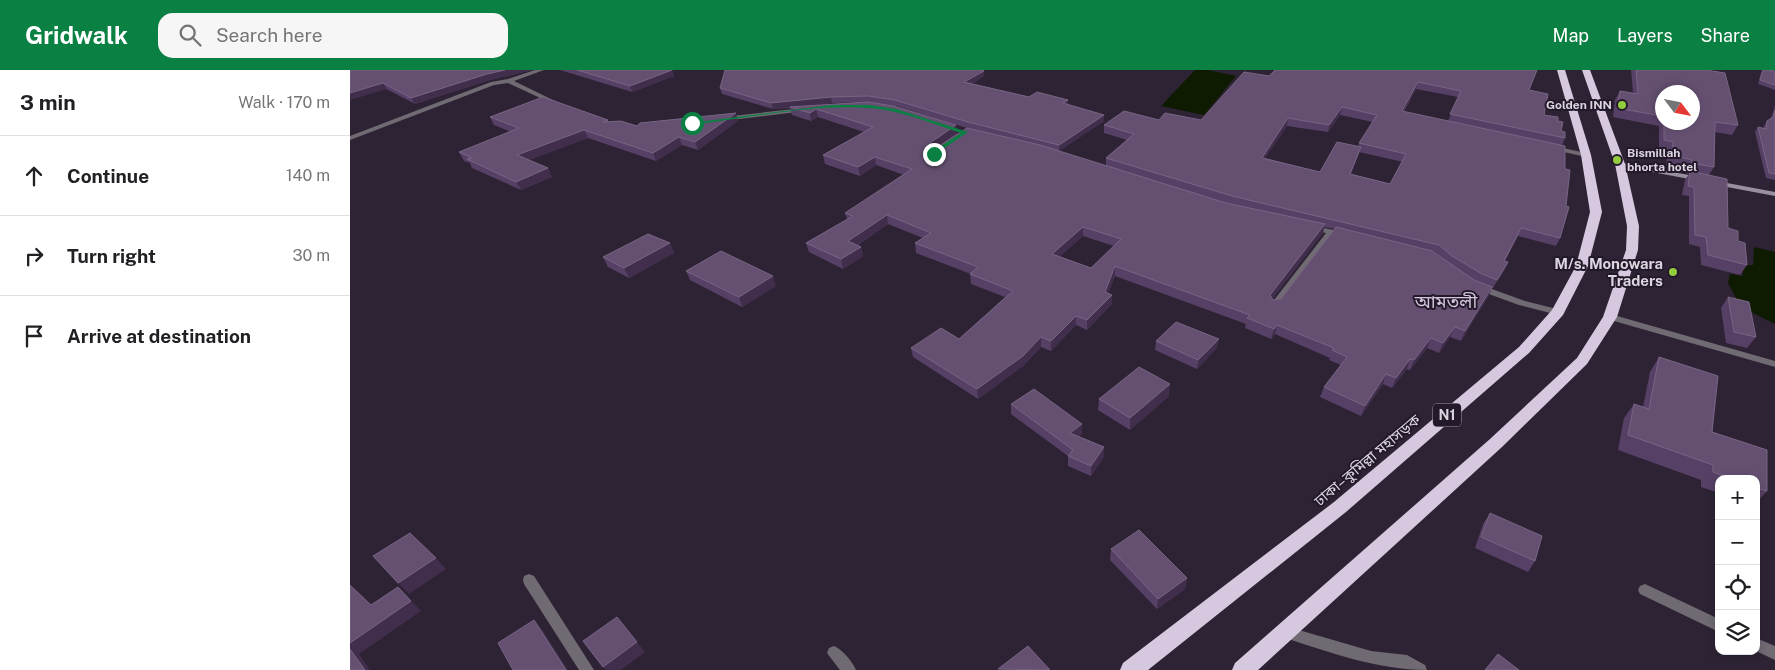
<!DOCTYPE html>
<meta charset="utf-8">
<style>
:root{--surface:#fff;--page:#f6f6f6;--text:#202124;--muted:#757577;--line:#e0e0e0;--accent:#0b8043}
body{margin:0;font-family:"Public Sans","Noto Sans Bengali",sans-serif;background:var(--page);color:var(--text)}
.controls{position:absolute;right:15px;bottom:15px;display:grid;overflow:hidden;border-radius:10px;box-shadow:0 2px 8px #0003}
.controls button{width:45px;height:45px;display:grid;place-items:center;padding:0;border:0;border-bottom:1px solid var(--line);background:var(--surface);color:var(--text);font:25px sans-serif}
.compass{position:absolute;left:1305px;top:15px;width:45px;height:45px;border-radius:50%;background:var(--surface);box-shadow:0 2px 8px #0003;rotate:122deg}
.stop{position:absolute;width:15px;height:15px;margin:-11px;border:4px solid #0b8043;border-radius:50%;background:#fff}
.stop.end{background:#0b8043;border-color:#fff;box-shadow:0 1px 5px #0008}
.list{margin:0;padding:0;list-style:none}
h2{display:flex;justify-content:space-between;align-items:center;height:65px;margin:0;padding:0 20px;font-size:21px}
h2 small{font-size:16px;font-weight:400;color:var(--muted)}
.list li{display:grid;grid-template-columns:32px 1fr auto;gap:15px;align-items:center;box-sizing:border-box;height:80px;padding:0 20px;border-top:1px solid var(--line)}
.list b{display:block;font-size:19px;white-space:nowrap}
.list em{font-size:16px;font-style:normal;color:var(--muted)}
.icon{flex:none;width:28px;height:28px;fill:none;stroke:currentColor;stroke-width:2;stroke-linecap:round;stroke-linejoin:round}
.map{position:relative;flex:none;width:1425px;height:600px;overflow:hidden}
header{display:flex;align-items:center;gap:30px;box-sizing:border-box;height:70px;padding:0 25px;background:var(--accent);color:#fff}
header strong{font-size:24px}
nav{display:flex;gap:28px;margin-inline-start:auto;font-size:18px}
.search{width:350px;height:45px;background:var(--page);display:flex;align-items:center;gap:12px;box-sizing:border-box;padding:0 18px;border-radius:15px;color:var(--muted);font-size:19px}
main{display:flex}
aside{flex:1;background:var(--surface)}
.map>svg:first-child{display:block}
</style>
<header>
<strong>Gridwalk</strong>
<div class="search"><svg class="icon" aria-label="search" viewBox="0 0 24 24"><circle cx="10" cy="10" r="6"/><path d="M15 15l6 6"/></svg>Search here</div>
<nav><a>Map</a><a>Layers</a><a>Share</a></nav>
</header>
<main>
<aside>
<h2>3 min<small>Walk · 170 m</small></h2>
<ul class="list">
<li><svg class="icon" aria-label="ahead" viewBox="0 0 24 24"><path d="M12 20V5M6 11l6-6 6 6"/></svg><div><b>Continue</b></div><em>140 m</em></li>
<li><svg class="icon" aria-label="right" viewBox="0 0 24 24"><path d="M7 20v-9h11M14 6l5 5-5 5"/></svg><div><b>Turn right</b></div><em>30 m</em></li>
<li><svg class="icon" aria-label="arrive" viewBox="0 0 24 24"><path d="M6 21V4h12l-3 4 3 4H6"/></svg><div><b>Arrive at destination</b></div></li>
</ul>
</aside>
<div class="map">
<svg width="1425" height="600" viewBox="0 0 1425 600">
<rect width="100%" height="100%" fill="#2d2334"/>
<path fill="#0e1b00" d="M845 0H858L886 6 854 45 811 36Z
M1404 177 1425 182V254L1391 237 1378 213 1380 204 1393 206V195H1403Z"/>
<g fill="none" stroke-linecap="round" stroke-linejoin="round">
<path fill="#706b73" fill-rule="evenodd" d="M1260 244 1425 291V297L1257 249 1255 247 1257 245Z
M179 504 184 506 244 600H229L174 514 173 510 174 506Z
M1295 514 1369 549V562L1290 524 1288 520 1290 516Z
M935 556 1021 581 1057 585 1075 595 1077 600C1028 600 982 583 935 568L930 566 928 562 930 558Z
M1406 568 1425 576V590L1406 581Z
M484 576C493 580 502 591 506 600H490L477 583 479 578Z"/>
<path fill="#706b73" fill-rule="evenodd" d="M185 0H194L164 11 205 31V33H201L158 13 144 15 0 70V66L141 12 158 9Z
M453 38 456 40 455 41 373 51 370 49 373 47Z
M1203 76 1236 83 1239 85 1236 87 1201 79V77Z
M958 155 999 163 1000 165 996 167 983 164 927 238H921L919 236 921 234 976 163 958 159Z
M1128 214 1175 231 1211 240 1213 242 1208 245 1169 235 1125 219 1124 217 1125 215Z"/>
<path fill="#99909f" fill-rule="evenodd" d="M1267 92 1350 107 1354 109 1350 111 1270 96H1267Z
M1361 110 1425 122V126L1361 114Z"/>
<path fill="#d5c8df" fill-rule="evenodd" d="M1207 0H1215L1241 85 1252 142 1238 196 1213 245 1179 283 996 442 798 600H770L773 593 984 432 1169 277 1202 240 1226 196 1240 142 1231 85Z
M1232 0H1240L1275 94 1289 156 1288 180 1267 247 1237 294 1152 377 908 600H882L885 593 1140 369 1227 288 1253 247 1276 180 1277 156 1265 94Z"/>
</g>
<path fill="#574065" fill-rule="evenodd" d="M0 0H182L140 10 65 34Z
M210 0H322L324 6 282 22Z
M925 0 1179 20 1194 45 1208 51 1211 61 1215 68 1212 75 1210 168 1206 176 1168 166 1155 191 1158 192 1154 201 1143 218H1142L1138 227 1111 271 1100 267 1089 283 1077 278 1060 300 1057 299 1042 318 1033 314 1011 346 970 327 974 317 991 295 979 290 980 288 925 264 921 269 895 258 896 254 765 206 758 223 762 225V234L737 260 726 255 701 281 691 277 673 296 628 329 563 287 561 278 609 269 655 227 621 214 620 204H621L566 183 565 173 573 168 538 154 508 175 511 177 513 186 493 199 459 182 456 173 497 149 495 143 554 105 526 95 510 106 475 94 473 85 514 62 468 47 461 51 442 45 440 38 423 39 372 24 370 18 634 6 622 14 679 27 718 35 754 45V51L709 81 756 96V88L777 70 754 63V55L809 50H851L919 6ZM1066 19 1108 27 1098 51 1054 42ZM507 32 456 36 482 33ZM544 36H546L617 58 586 78 607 64 606 55ZM990 45 1023 52 1009 73 1008 76 970 102 915 88 937 56 978 62ZM1009 82 1053 92 1040 114 1001 104ZM974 157 985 159 931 229 923 230 922 229 973 163ZM733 166 764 176 741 198 709 187Z
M1281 0H1356L1388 55 1382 65 1365 62 1364 97 1359 105 1378 158 1388 171 1397 195 1390 205 1351 195 1350 177 1339 174V126L1332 125 1335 110 1339 104 1336 103V100L1316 95 1318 81 1309 80V56L1263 47 1265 30 1270 21 1283 23ZM1312 22 1342 52H1312Z
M1413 0 1425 1V20L1408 14 1411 3Z
M1425 35V110L1416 108 1405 62 1408 57 1413 58 1414 56 1417 51 1421 49Z
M140 47 258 50V52L287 56 388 51 348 80 332 75 306 91 238 68 179 90 198 98 202 107 171 120 122 98 120 93 114 91 109 82 161 62 144 55Z
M320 173 324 183 279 208 258 197 253 187Z
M336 201 426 216 392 237 340 210Z
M1378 227 1406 267 1397 278 1376 273 1371 238Z
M806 271 867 278 847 299 805 280Z
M1309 287 1368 306 1362 362 1417 380V421L1406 433V409H1369V423L1351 417V410L1268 380 1274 348 1284 334 1293 337 1300 302Z
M819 326 780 360 748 340 749 329Z
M661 334 732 364 728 366 754 377V387L741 406 718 396V386L661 344Z
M1140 443 1185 491 1178 502 1125 478 1133 454Z
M761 479 837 508 835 519 807 539 760 490Z"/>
<path fill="#402e4c" d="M155 0H182L140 10 65 34 61 28 137 4Z
M322 0 324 6 282 22 280 16Z
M634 1V6L615 18 614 12Z
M1068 12 1066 19 1050 48 1052 41Z
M33 13 37 19 0 30V23Z
M481 27 482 33 423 39 421 33Z
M718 30V36L713 33Z
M992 37 990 45 978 62 979 55Z
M466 39 468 47 461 51 460 43Z
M386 43 388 51 348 80 345 72Z
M754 45V51L709 81V75Z
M938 48 937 56 910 95 912 88Z
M606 55 607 64 581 81 580 73Z
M234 60 238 68 171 93 167 85Z
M329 67 332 75 306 91 303 83Z
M1011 77 1009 84 998 112 1000 104Z
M525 87 526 95 510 106 508 97Z
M198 98 202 107 171 120 166 112Z
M537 145 538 154 500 180 498 171Z
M975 154 973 163 918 235 920 225Z
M733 157V166L702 194V184Z
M320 173 324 183 279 208 274 198Z
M511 177 513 186 493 199 491 189Z
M1158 192 1154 201 1143 218 1147 210Z
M765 196V206L755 231V222Z
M423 206 426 216 392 237 389 227Z
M1142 217 1138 227 1111 271 1115 261Z
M762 225V234L737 260V250Z
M726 246V255L701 281V271Z
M927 255 925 264 921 269 924 259Z
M1105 257 1100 267 1089 283 1093 273Z
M691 267V277L673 296 628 329 627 319Z
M1081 268 1077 278 1060 300 1064 290Z
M869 269 867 278 847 299 848 290Z
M1060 289 1057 299 1042 318 1046 308Z
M1036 304 1033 314 1011 346 1015 336Z
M820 314 819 326 780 360V348Z
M732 354V364L720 373V363Z
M754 377V387L741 406V396Z
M86 488 96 499 59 524 48 513Z
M837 508 835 519 807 539 808 529Z
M48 517 71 541 9 584 20 600H14L0 579V573Z
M184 550 193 561 218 600H216Z
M287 572 295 582 271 600H256L253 597Z"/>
<path fill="#655072" stroke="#786584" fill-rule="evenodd" d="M0 0H155L137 4 61 28 33 13 0 23Z
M227 0H322L280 16Z
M375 0H631L634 1 614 12 679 27 687 22 718 30 713 33 754 45 709 75 618 52 545 30 518 26 481 27 421 33 370 18Z
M925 0H1187L1179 20 1198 24 1194 45 1208 47V51L1213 52 1211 61 1215 62V68L1100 44 1111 21 1068 12 1052 41 1215 76V99L1220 100 1216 136 1219 137 1210 168 1171 158 1154 191 1158 192 1147 210 1132 204 1102 186 1089 175 882 126 756 88 784 64 754 55 774 41 809 50 815 43 851 50 894 2 919 6ZM992 37 1027 45 1009 73 1056 84 1040 114 1000 104 1011 77 987 72 970 102 912 88 938 48 979 55Z
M1286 0H1356L1375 3 1388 55 1365 52 1364 97 1341 93 1342 90 1322 85 1323 72 1314 70V52H1342V22H1312V46L1267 38 1270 21 1288 24Z
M1413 0H1419L1425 1V15L1410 10Z
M193 27 258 50 253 52 271 51 287 56 290 53 386 43 345 72 329 67 303 83 234 60 167 85 198 98 166 112 117 89 122 88 109 82 169 58 140 47Z
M518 32 543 36 606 55 580 73 581 78H586L617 58 690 75 876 133 975 154 920 225 923 230 931 229 986 157 1082 181 1124 210 1142 217 1115 261 1105 257 1093 273 1081 268 1064 290 1060 289 1046 308 1036 304 1015 336 974 317 997 287 982 280 984 278 927 255 924 259 897 248 900 245 765 196 755 222 762 225 737 250 726 246 701 271 691 267 673 286 627 319 561 278 591 258 609 269 663 221 620 204 628 197 565 173 581 163 537 145 498 171 511 177 491 189 456 173 503 146 495 143 562 99 525 87 508 97 473 85 523 57 466 39 460 43 440 37ZM733 157 771 169 741 198 702 184Z
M1425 41V104L1419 103 1408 57 1416 59 1417 51 1423 47Z
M1340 101 1377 109 1378 158 1388 161V171L1395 173 1397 195 1358 185 1356 167 1345 165 1344 117 1338 116Z
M298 164 320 173 274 198 253 187Z
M371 181 423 206 389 227 336 201Z
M1378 227 1399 232 1406 267 1384 262Z
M826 252 869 269 848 290 806 271Z
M1309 287 1368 306 1362 362 1417 380V421L1406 418V409H1381L1363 402V395L1278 365 1284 334 1299 339Z
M789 297 820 314 780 348 749 329Z
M684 319 732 354 720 363 754 377 741 396 718 386 723 380 661 334Z
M1140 443 1192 466 1185 491 1131 467Z
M789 460 837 508 808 529 761 479Z
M60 463 86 488 48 513 23 486Z
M0 515 21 535 48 517 61 531 0 573Z
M267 547 287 572 253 597 233 571Z
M184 550 216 600H163L148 573Z
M678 576 700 600 648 599Z
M0 579 15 600H0Z
M1148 584 1169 600H1135Z"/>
<path fill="#0b8043" d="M482 35H519L546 39 618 62 584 85 582 82 611 63C581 53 550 40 519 38 463 34 398 48 342 55L340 53Z"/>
<g fill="#91cd3f" stroke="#23192a" stroke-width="2">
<circle cx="1272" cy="35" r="5"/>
<circle cx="1267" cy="90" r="5"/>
<circle cx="1323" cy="202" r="5"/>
</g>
<g text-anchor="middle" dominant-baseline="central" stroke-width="4" stroke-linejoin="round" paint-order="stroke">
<g font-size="12" font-weight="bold" fill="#dbd5e0" stroke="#23192a" text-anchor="end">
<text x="1262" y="35">Golden INN</text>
<text x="1277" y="83" text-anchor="start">Bismillah<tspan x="1277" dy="14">bhorta hotel</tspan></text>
</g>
<rect fill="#23192a" stroke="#a49da9" stroke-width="1" x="1083" y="333.5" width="28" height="23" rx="4"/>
<g font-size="14" font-weight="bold" fill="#dbd5e0">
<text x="1097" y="345">N1</text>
</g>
<g font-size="15" font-weight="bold" fill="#dbd5e0" stroke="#23192a" text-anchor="end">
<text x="1313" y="193">M/s. Monowara<tspan x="1313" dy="17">Traders</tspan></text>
</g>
<g font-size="15" fill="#dbd5e0" stroke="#23192a">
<text transform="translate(1017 390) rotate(-40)">ঢাকা–কুমিল্লা মহাসড়ক</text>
</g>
<g font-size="18" fill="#d4c7dd" stroke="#23192a">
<text x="1096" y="231">আমতলী</text>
</g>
</g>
</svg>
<div class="controls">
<button>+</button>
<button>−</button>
<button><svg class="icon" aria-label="locate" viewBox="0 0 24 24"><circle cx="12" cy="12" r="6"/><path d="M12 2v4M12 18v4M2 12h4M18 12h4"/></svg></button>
<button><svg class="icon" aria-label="layers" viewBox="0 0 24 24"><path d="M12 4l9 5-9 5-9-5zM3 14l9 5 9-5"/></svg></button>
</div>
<svg class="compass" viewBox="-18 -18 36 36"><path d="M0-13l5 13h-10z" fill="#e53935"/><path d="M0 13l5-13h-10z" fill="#757577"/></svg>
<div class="stop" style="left:342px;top:53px"></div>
<div class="stop end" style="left:584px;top:84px"></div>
</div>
</main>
